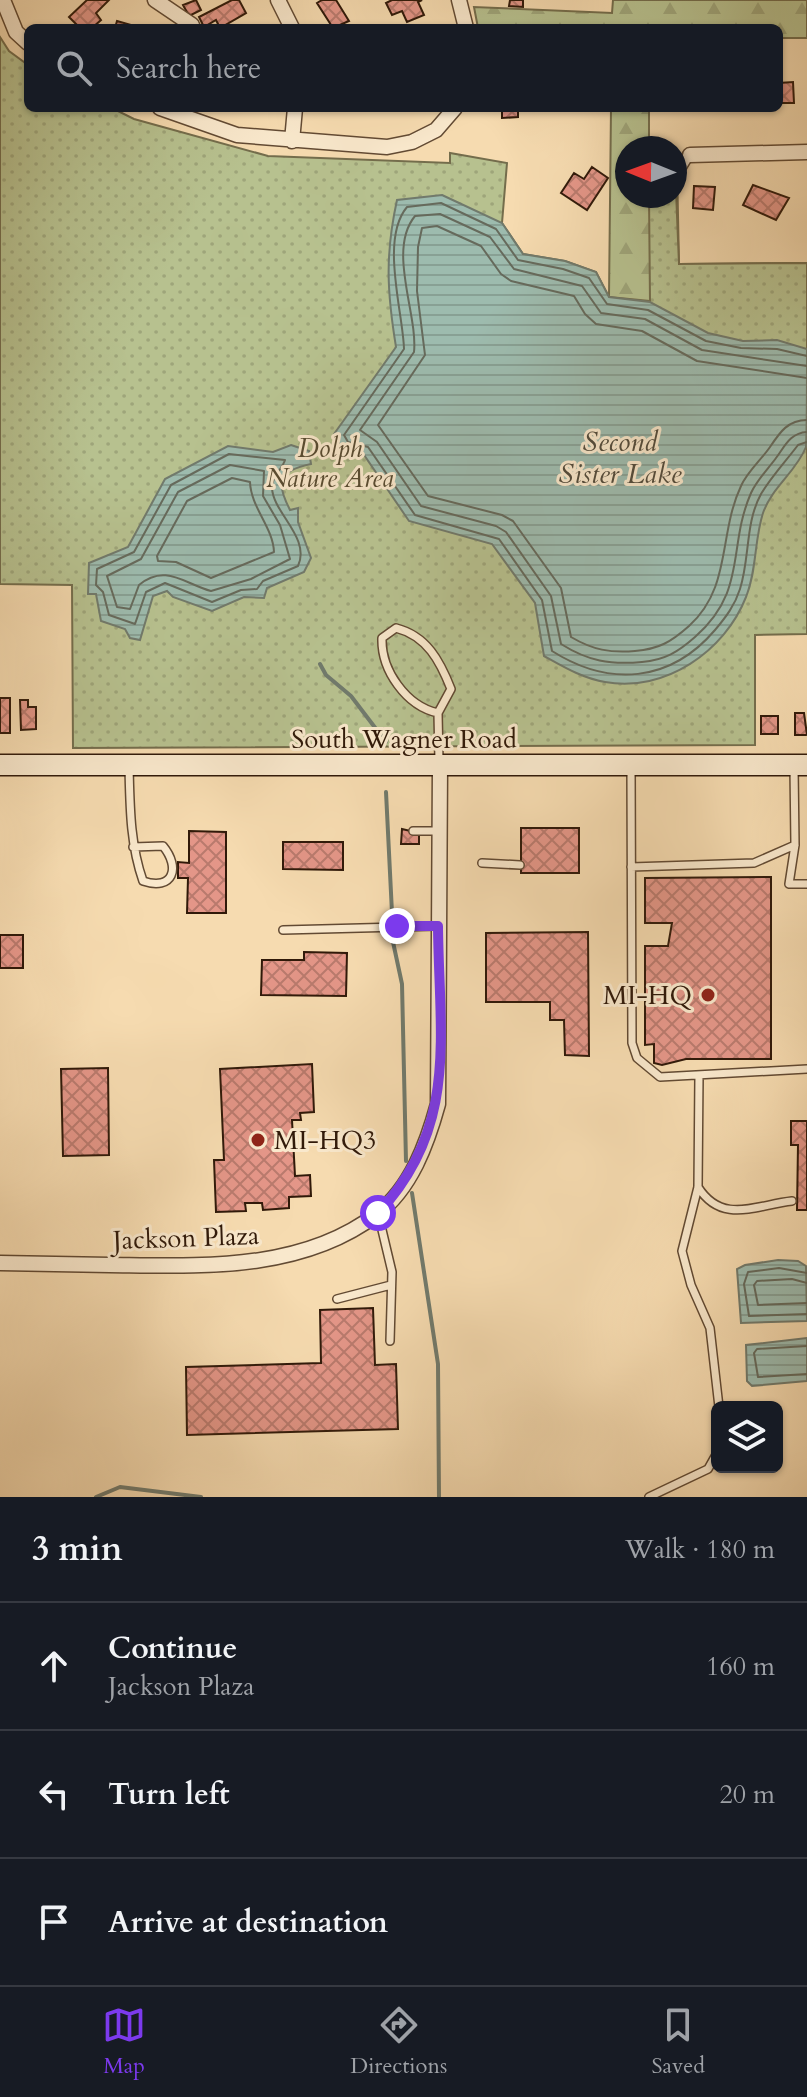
<!DOCTYPE html>
<meta charset="utf-8">
<style>
:root{--surface:#171b24;--page:#242831;--text:#f1f3f6;--muted:#9ea1a6;--line:#363941;--accent:#7c3aed}
body{margin:0;font-family:Cardo,serif;background:var(--page);color:var(--text)}
.controls{position:absolute;right:24px;bottom:24px;display:grid;overflow:hidden;border-radius:12px;box-shadow:0 2px 6px #0004}
.controls button{width:72px;height:72px;display:grid;place-items:center;padding:0;border:0;border-bottom:2px solid var(--line);background:var(--surface);color:var(--text);font:40px sans-serif}
.compass{position:absolute;left:615px;top:136px;width:72px;height:72px;border-radius:50%;background:var(--surface);box-shadow:0 2px 6px #0004;rotate:271deg}
.stop{position:absolute;width:24px;height:24px;margin:-18px;border:6px solid #7c3aed;border-radius:50%;background:#fff}
.stop.end{background:#7c3aed;border-color:#fff;box-shadow:0 2px 8px #0008}
.list{margin:0;padding:0;list-style:none}
h2{display:flex;justify-content:space-between;align-items:center;height:104px;margin:0;padding:0 32px;font-size:34px}
h2 small{font-size:26px;font-weight:400;color:var(--muted)}
.list li{display:grid;grid-template-columns:52px 1fr auto;gap:24px;align-items:center;box-sizing:border-box;height:128px;padding:0 32px;border-top:2px solid var(--line)}
.list b{display:block;font-size:30px;white-space:nowrap}
.list p{margin:0;font-size:26px;white-space:nowrap;color:var(--muted)}
.list em{font-size:26px;font-style:normal;color:var(--muted)}
.icon{flex:none;width:44px;height:44px;fill:none;stroke:currentColor;stroke-width:2;stroke-linecap:round;stroke-linejoin:round}
.map{position:relative;flex:none;width:807px;height:1497px;overflow:hidden}
.search{position:absolute;background:var(--surface);box-shadow:0 2px 6px #0004;left:24px;right:24px;top:24px;height:88px;display:flex;align-items:center;gap:20px;box-sizing:border-box;padding:0 28px;border-radius:12px;color:var(--muted);font-size:30px}
.sheet{height:488px;background:var(--surface)}
nav{display:flex;justify-content:space-around;align-items:center;box-sizing:border-box;height:112px;border-top:2px solid var(--line);background:var(--surface);font-size:22px;color:var(--muted)}
nav a{display:grid;justify-items:center;gap:4px}
nav .on{color:var(--accent)}
.map>svg:first-child{display:block}
</style>
<div class="map">
<svg width="807" height="1497" viewBox="0 0 807 1497">
<defs>
<pattern id="forest-firs" width="22" height="20" patternUnits="userSpaceOnUse" patternTransform="scale(2)"><rect width="22" height="20" fill="#b7c18f"/><path d="M5 1l3.5 6h-7zM16 11l3.5 6h-7z" fill="#9ea57a"/></pattern>
<pattern id="park-dots" width="8" height="8" patternUnits="userSpaceOnUse" patternTransform="scale(2)"><rect width="8" height="8" fill="#b7c18f"/><path d="M2 2h.1M6 6h.1" fill="none" stroke="#9ea57a" stroke-width="1.8" stroke-linecap="round"/></pattern>
<pattern id="water-rules" width="6" height="5" patternUnits="userSpaceOnUse" patternTransform="scale(2)"><rect width="6" height="5" fill="#9dbbae"/><path d="M0 2.5h6" fill="none" stroke="#88a094"/></pattern>
<pattern id="building-cross-hatch" width="8" height="8" patternUnits="userSpaceOnUse" patternTransform="scale(2)"><rect width="8" height="8" fill="#e49688"/><path d="M0 0l8 8M0 8l8-8" fill="none" stroke="#b97a6d"/></pattern>
</defs>
<rect width="100%" height="100%" fill="#f6dbb0"/>
<filter id="stains"><feTurbulence type="fractalNoise" baseFrequency=".0025" numOctaves="4"/><feColorMatrix values="0 0 0 0 .2 0 0 0 0 .09 0 0 0 0 .02 0 0 0 .5 -.17"/></filter>
<radialGradient id="worn" r=".72"><stop offset=".6" stop-color="#630" stop-opacity="0"/><stop offset="1" stop-color="#630" stop-opacity=".3"/></radialGradient>
<path fill="url(#forest-firs)" stroke="#746d4c" stroke-width="2" d="M613 0H807V38H779V28H478L474 7 612 13Z
M611 108H649V148H627V196H675L677 166 679 264 807 263V349L609 297Z"/>
<path fill="url(#park-dots)" stroke="#746d4c" stroke-width="2" d="M0 37 9 51 28 65V108H112L134 119 268 156 450 163V153L507 163 502 223 523 254 565 261 596 272 609 297 650 301 649 196H675V166L679 264 807 263V634L755 635V745L73 748 72 585 0 584Z"/>
<path fill="url(#water-rules)" stroke="#717a6c" stroke-width="2" d="M442 195 502 223 523 254 565 261 596 272 609 297 650 302 708 333 743 341 777 340 807 349C807 369 807 432 806 447 796 472 772 487 763 513 754 541 757 570 746 597 725 651 665 693 605 682 582 678 564 667 544 656L535 603 492 544 409 521 362 452 342 449 334 434 396 347C387 292 385 255 397 200Z
M291 445 309 451 311 464C278 471 275 481 290 510L298 508V522L311 558 304 572 267 588 264 598 244 597 212 611 173 597 167 591 153 596 140 640 130 638 125 629 101 621 96 594H88L89 563 128 547 165 479 228 446 273 452Z
M778 1260 798 1261 806 1266 807 1321 741 1323 737 1269 745 1265Z
M807 1338V1381L752 1386 747 1381 746 1345Z"/>
<g fill="none" stroke-linecap="round" stroke-linejoin="round">
<path stroke="#666a5c" stroke-width="2" d="M807 356 777 349 741 348 706 341 648 310 607 304 589 278 563 269 518 260 496 229 441 203 407 207C380 239 403 312 404 349L344 435 348 442 368 447 415 515 499 539 542 600 552 651C609 687 670 683 715 630 726 617 735 605 740 589 750 558 745 523 761 494 771 477 786 461 798 445L807 442
M807 366 702 350 645 319 601 313 582 286 514 269 490 237 440 214 415 216C387 250 418 314 414 352L360 430 377 442 421 506 496 526 506 532 551 596 561 644C588 661 610 665 642 662 665 660 678 652 695 637 748 590 727 548 751 493 757 480 768 469 776 458 785 446 790 433 807 432
M807 378 697 361 642 331 596 324 585 314 574 296 511 281 501 274 481 246 437 226 422 228 418 247 417 291 425 355 378 425 428 496 502 515 513 521 561 588 571 637C593 650 610 653 635 651 659 649 671 642 689 626 732 587 718 535 741 486 747 472 761 460 770 447 780 432 788 420 807 420
M229 454 285 460C282 470 272 475 272 488 273 513 311 538 298 566L263 581 257 589 241 590 212 602 165 583 146 592 135 624 109 615 103 592 96 585 97 569 134 552 171 485Z
M230 465 264 471 263 496 280 525 290 559 251 579 211 591C185 584 165 563 139 585L130 609 117 607 107 576 141 559 178 492Z
M232 478 250 482C251 508 273 527 274 552L211 578 176 562 158 561 157 556 187 501Z
M807 1273 779 1268 748 1272 744 1284 749 1316 807 1314
M807 1283 792 1279 757 1281 754 1285 758 1305 807 1303
M807 1346 757 1349 754 1353 758 1377 807 1374"/>
<path stroke="#717a6c" stroke-width="4" d="M320 664 326 675 351 696 386 742
M386 792 392 913
M393 942 402 984 406 1161
M412 1193 438 1364 439 1497
M96 1497 120 1487 201 1497"/>
</g>
<path fill="url(#building-cross-hatch)" stroke="#301909" stroke-width="2" d="M87 0H109L96 13 101 20 92 28H71L76 24 69 17Z
M196 0 201 10 189 16 183 5Z
M232 0H239L246 13 220 28 216 20 204 27 199 17Z
M322 0H336L349 21 333 28 317 3Z
M392 0H422L418 2 424 15 407 22 402 11 392 15 386 3Z
M510 0H523V7L509 6Z
M117 21 131 25V28H115Z
M793 82 794 103H779V83Z
M502 108H518V117L502 118Z
M592 167 608 178 587 210 561 193 574 173 584 179Z
M753 185 789 198 776 220 743 205Z
M694 186 715 187 713 210 693 208Z
M0 698H10V733H0Z
M20 700H28V707H36V729L21 730Z
M795 713H804L807 735H795Z
M761 716H778V734H761Z
M521 828H579V873H521Z
M402 829 419 833V844H401Z
M189 831 226 832V913H187L188 878H178V862L189 863Z
M283 842H343V870L283 869Z
M771 877V1059H686L662 1065 654 1063V1044L645 1045V946H668L672 923H645V878Z
M588 932 589 1056 565 1055 564 1020H550V1002H486V933Z
M0 935H23V968H0Z
M304 952 347 953 346 996 261 995 262 960H304Z
M312 1064 314 1112 300 1113 301 1120H292L295 1176 310 1175 311 1196 289 1197V1208L263 1210 262 1203H245L246 1211 216 1212 214 1160H224L220 1069Z
M108 1068 109 1155 63 1156 61 1069Z
M791 1121H807V1210H797L798 1145H791Z
M373 1308 375 1365 396 1364 398 1429 187 1435 186 1367 321 1363 320 1310Z"/>
<g fill="none" stroke-linecap="round" stroke-linejoin="round">
<g stroke="#624a33" stroke-width="10">
<path id="lane" d="M675 180 690 155
M438 713C406 706 381 670 382 638L396 628C427 636 440 661 451 689L438 713 439 761
M129 767C130 806 130 844 143 881 173 891 181 868 163 846L133 847
M631 767 632 1043 637 1058 660 1077 807 1069
M794 767 795 845 789 884H807
M413 831H440
M482 863 520 865
M631 867 754 863 795 845
M283 930 438 926
M699 1075 698 1187 682 1251 691 1285 710 1328 719 1407
M698 1187C722 1225 756 1205 792 1201
M378 1213 392 1272 390 1341
M337 1299 391 1285
M649 1497 708 1469 717 1453"/>
</g>
<g stroke="#624a33" stroke-width="17">
<path id="street" d="M3 0 16 32 28 43
M155 0 192 25
M278 0 292 28
M459 0 466 28
M160 108 237 135 387 147 412 142 436 130 455 108
M292 141 295 108
M690 155 807 152
M0 1263C37 1264 74 1264 110 1265 200 1266 301 1272 377 1214 411 1188 427 1144 438 1104L440 765"/>
</g>
<g stroke="#301909" stroke-width="23">
<path id="secondary" d="M0 765H807"/>
</g>
<use href="#lane" stroke="#f9e8cc" stroke-width="7"/>
<use href="#street" stroke="#f9e8cc" stroke-width="14"/>
<use href="#secondary" stroke="#f9e8cc" stroke-width="20"/>
</g>
<g fill="none" stroke-linecap="round" stroke-linejoin="round">
<path stroke="#7c3aed" stroke-width="10" d="M378 1213C459 1127 439 1036 438 926H397"/>
</g>
<g fill="#8f2418" stroke="#f9e8cc" stroke-width="3">
<circle cx="708" cy="995" r="8"/>
<circle cx="258" cy="1140" r="8"/>
</g>
<g text-anchor="middle" dominant-baseline="central" stroke-width="6" stroke-linejoin="round" paint-order="stroke">
<g font-size="26" font-style="italic" fill="#584b31" stroke="#f9e8cc">
<text x="330" y="448">Dolph<tspan x="330" dy="30">Nature Area</tspan></text>
</g>
<g font-size="26" fill="#301909" stroke="#f9e8cc">
<text x="404" y="739">South Wagner Road</text>
<text transform="translate(186 1238) rotate(-2)">Jackson Plaza</text>
</g>
<g font-size="26" fill="#301909" stroke="#f9e8cc" text-anchor="end">
<text x="692" y="995">MI-HQ</text>
<text x="274" y="1140" text-anchor="start">MI-HQ3</text>
</g>
<g font-size="28" font-style="italic" fill="#514a3b" stroke="#f9e8cc">
<text x="620" y="442">Second<tspan x="620" dy="32">Sister Lake</tspan></text>
</g>
</g>
<rect width="100%" height="100%" filter="url(#stains)"/>
<rect width="100%" height="100%" fill="url(#worn)"/>
</svg>
<div class="controls">
<button><svg class="icon" aria-label="layers" viewBox="0 0 24 24"><path d="M12 4l9 5-9 5-9-5zM3 14l9 5 9-5"/></svg></button>
</div>
<svg class="compass" viewBox="-18 -18 36 36"><path d="M0-13l5 13h-10z" fill="#e53935"/><path d="M0 13l5-13h-10z" fill="#9ea1a6"/></svg>
<div class="stop" style="left:378px;top:1213px"></div>
<div class="stop end" style="left:397px;top:926px"></div>
<div class="search"><svg class="icon" aria-label="search" viewBox="0 0 24 24"><circle cx="10" cy="10" r="6"/><path d="M15 15l6 6"/></svg>Search here</div>
</div>
<section class="sheet">
<h2>3 min<small>Walk · 180 m</small></h2>
<ul class="list">
<li><svg class="icon" aria-label="ahead" viewBox="0 0 24 24"><path d="M12 20V5M6 11l6-6 6 6"/></svg><div><b>Continue</b><p>Jackson Plaza</p></div><em>160 m</em></li>
<li><svg class="icon" aria-label="left" viewBox="0 0 24 24"><path d="M17 20v-9H6M10 6l-5 5 5 5"/></svg><div><b>Turn left</b></div><em>20 m</em></li>
<li><svg class="icon" aria-label="arrive" viewBox="0 0 24 24"><path d="M6 21V4h12l-3 4 3 4H6"/></svg><div><b>Arrive at destination</b></div></li>
</ul>
</section>
<nav>
<a class="on"><svg class="icon" aria-label="map" viewBox="0 0 24 24"><path d="M3 6l6-2 6 2 6-2v14l-6 2-6-2-6 2zM9 4v14M15 6v14"/></svg>Map</a>
<a><svg class="icon" aria-label="directions" viewBox="0 0 24 24"><path d="M12 3l9 9-9 9-9-9zM9 14v-3h6M13 9l2 2-2 2"/></svg>Directions</a>
<a><svg class="icon" aria-label="saved" viewBox="0 0 24 24"><path d="M7 4h10v16l-5-4-5 4z"/></svg>Saved</a>
</nav>
